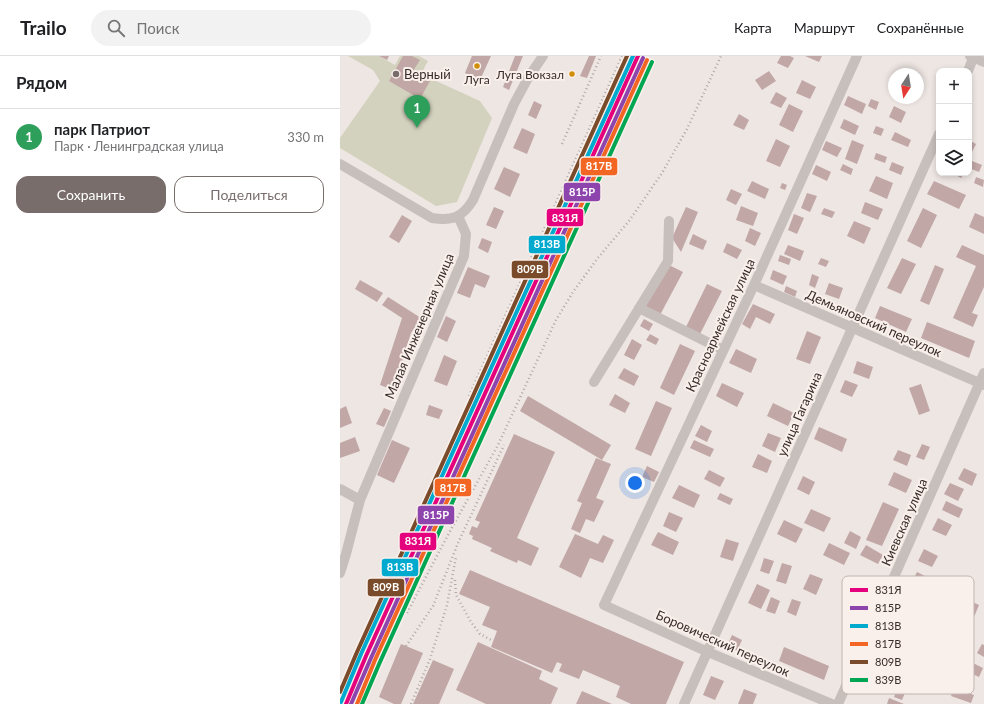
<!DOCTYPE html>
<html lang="ru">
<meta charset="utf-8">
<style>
:root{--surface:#fff;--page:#f2f2f2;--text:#202124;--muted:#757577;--line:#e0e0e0;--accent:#786d6b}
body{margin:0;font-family:Lato,sans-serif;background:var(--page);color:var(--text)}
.controls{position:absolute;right:12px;top:12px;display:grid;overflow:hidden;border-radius:8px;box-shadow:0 2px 6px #0003}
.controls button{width:36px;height:36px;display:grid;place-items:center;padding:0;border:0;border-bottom:1px solid var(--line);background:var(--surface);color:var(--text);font:20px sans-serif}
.compass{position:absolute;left:548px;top:12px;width:36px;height:36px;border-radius:50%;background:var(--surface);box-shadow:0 2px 6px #0003;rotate:192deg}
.you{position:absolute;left:295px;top:427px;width:14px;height:14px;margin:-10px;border:3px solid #fff;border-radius:50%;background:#1a73e8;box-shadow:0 0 0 6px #1a73e833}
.badge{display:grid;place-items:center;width:26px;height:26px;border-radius:50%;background:var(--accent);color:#fff;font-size:13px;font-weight:700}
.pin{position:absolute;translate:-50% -33px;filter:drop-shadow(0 1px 2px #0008)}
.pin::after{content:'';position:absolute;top:21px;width:14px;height:12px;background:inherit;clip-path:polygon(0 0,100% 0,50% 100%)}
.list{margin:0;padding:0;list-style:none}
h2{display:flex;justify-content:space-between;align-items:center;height:52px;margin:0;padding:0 16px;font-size:17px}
h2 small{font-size:13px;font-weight:400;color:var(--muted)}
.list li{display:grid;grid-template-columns:26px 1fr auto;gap:12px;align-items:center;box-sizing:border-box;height:56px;padding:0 16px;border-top:1px solid var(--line)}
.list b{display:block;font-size:15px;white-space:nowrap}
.list p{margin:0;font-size:13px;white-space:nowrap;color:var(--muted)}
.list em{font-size:13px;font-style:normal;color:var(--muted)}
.actions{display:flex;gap:8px;padding:12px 16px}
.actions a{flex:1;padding:9px 0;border:1px solid var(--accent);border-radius:12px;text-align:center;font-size:14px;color:var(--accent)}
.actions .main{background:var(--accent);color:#fff}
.icon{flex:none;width:22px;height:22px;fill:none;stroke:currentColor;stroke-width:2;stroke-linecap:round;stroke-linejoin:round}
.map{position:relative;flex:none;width:644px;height:648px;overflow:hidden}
header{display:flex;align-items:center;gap:24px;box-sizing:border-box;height:56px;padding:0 20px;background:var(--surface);border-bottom:1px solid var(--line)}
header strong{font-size:19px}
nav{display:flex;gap:22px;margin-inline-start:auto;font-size:14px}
.search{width:280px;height:36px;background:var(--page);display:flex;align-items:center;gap:10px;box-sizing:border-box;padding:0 14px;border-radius:22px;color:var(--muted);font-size:15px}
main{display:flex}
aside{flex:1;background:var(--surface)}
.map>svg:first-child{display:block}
</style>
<header>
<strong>Trailo</strong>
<div class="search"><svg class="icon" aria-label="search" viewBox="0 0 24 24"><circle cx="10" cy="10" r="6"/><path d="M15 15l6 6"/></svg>Поиск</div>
<nav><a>Карта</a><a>Маршрут</a><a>Сохранённые</a></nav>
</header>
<main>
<aside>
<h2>Рядом<small></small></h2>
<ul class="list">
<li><span class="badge" style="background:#2e9e5b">1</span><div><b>парк Патриот</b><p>Парк · Ленинградская улица</p></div><em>330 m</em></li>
</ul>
<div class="actions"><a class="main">Сохранить</a><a>Поделиться</a></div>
</aside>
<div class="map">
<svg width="644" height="648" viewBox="0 0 644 648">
<rect width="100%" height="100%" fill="#eee6e3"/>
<path fill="#d3d2be" d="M8 0H39L55 9 60 0H79L88 5 81 18 140 45 152 62 117 146 96 150 0 92V82L40 25 33 14Z"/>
<path fill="#c1a7a5" d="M39 0H49L47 4Z
M63 0H72L80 4 73 15 90 25 80 43 49 25Z
M132 0H151L140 24 125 17Z
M175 0H183L169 34 163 31Z
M249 0H256L247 22 240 20Z
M441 0H450L454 2 448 12 437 7Z
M465 0H482L479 6Z
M429 15 436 25 422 34 415 24Z
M462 24 476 31 470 43 456 37Z
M436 36 447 42 441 52 430 47Z
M508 40 526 48 522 58 504 49Z
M531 43 539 46 536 54 528 50Z
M194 45 202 49 196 63 188 59Z
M449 48 463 55 453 76 439 69Z
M554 50 566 56 561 67 549 61Z
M399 58 409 64 404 74 393 69Z
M504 63 519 70 515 79 500 72Z
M536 70 544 73 541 80 533 77Z
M182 72 195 78 187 98 173 92Z
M555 76 571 84 568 91 551 84Z
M436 83 450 90 440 111 426 105Z
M512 84 524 89 517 108 505 103Z
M629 84 636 88 631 98 629 97Z
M486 85 502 92 497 101 482 94Z
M536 97 547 101 545 107 534 103Z
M632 105 642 109 639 116 629 112Z
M552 106 564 111 561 119 549 114Z
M503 108 513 113 511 119 500 114Z
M476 109 491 116 487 125 472 118Z
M164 111 180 118 170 141 154 133Z
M612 117H624L621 122Z
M536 120 553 127 547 143 529 135Z
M636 121 644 124 643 131 634 127Z
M412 125 429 133 425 143 407 135Z
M594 125 626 139 619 153 587 138Z
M442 127 447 129 445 134 440 132Z
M391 133 402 138 396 149 386 144Z
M467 137 477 140 470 156 461 152Z
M525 146 543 153 538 164 521 157Z
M401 150 418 157 413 170 396 164Z
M154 151 164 155 156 173 146 169Z
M346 151 358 156 341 196 332 182Z
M484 152 495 156 492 162 481 158Z
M583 152 597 159 581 192 567 185Z
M635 157 644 161V178L629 171Z
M454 158 464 162 457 178 448 174Z
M62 159 72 165 59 187 49 181Z
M514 165 531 172 524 188 507 180Z
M410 172 421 177 415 190 405 185Z
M353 178 367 185 363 194 349 188Z
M142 182 152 186 148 197 138 192Z
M387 187 402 194 397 203 383 196Z
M448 189 464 195 460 205 444 198Z
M622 189 644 199V231L632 257 638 259 633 271 613 262 636 210 616 201Z
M440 199 451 203 449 209 438 205Z
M481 202 489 205 486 211 478 208Z
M562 202 576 208 561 238 547 232Z
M327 208 343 216 320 259 304 252Z
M595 209 604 213 589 249 580 245Z
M128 211 150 220 145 232 135 228 130 242 117 237Z
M433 214 447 220 443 229 430 223Z
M472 218 479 221 475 232 469 229Z
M20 224 43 237 37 246 15 233Z
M489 227 503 232 499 243 485 238Z
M367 228 382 235 359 280 345 273Z
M446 230 457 235 455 241 444 236Z
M48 241 81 262 71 277 53 334 40 329 62 262 42 249Z
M413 248 435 258 430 268 416 261 410 273 402 268Z
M540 250 572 263 566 276 535 262Z
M106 260 116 265 107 286 97 281Z
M304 263 313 268 309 275 300 270Z
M587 266 635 285 629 302 581 282Z
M467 275 481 281 470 308 456 303Z
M310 278 319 283 316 289 306 284Z
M292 283 302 289 294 304 284 299Z
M340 288 355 295 334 339 320 332Z
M396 293 417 303 411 317 389 307Z
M104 299 117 305 107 330 94 325Z
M517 305 533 311 529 323 513 317Z
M284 312 299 320 294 330 278 322Z
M505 324 518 329 512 341 500 336Z
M382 327 404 337 397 351 376 340Z
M581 328 590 355 579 359 569 332Z
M275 338 290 347 285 357 269 349Z
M188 340 271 389 262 404 180 355Z
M316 345 332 352 311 400 295 393Z
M433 347 454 357 448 370 427 360Z
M89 349 103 354 99 363 86 359Z
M6 350 12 367 0 372V353Z
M44 352 51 355 44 371 36 368Z
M361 369 372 375 367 386 355 380Z
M479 371 507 383 502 396 474 383Z
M428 377 441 382 435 396 422 390Z
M174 378 215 396 177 482 199 492 191 510 178 504 177 507 150 495 152 492 132 483 133 480 129 478 132 470 137 472 140 466 135 464Z
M15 381 20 395 0 402V387Z
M52 384 70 392 54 427 37 419Z
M354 384 374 393 370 401 350 392Z
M582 388 590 391 584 404 576 401Z
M558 394 571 399 567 410 553 404Z
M418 398 432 405 427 417 412 411Z
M256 402 271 408 256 442 264 445 254 466 246 463 240 477 231 473 242 447 237 445Z
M307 410 319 416 314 426 302 421Z
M624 412 637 418 632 430 618 423Z
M369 414 385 422 380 431 364 423Z
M554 416 572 424 566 437 548 429Z
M463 420 475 426 469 439 457 433Z
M610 427 624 433 618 445 604 438Z
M339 429 360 439 354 452 332 442Z
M380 437 393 443 390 449 377 443Z
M606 445 623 453 619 462 602 454Z
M543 446 559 453 542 490 526 484Z
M471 453 491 462 484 476 464 467Z
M329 456 343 462 336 476 323 470Z
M598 462 612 469 606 480 592 474Z
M444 464 463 473 456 487 437 478Z
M510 475 521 481 516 493 504 487Z
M318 476 339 486 333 499 311 489Z
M235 478 258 488 263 479 274 484 263 507 250 502 241 522 219 511Z
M386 483 399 487 393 505 380 501Z
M489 487 510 497 504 509 483 499Z
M526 489 543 499 538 508 520 499Z
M584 493 598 500 592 511 578 505Z
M424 502 434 505 429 518 420 515Z
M442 507 452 510 446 528 436 525Z
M130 514 344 606 326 648H291L276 641 280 630 243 614 239 623 219 615 222 608 217 606 212 617 151 591 157 575 142 569 150 551 119 538Z
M577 516 591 523 588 531 573 524Z
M470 518 483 523 476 539 463 533Z
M417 528 430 534 421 553 408 547Z
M431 541 440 545 435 558 426 555Z
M452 543 461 546 456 560 447 556Z
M626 543 639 549 634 561 620 554Z
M392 579 402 584 397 595 387 590Z
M138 586 202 615 199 623 218 632 211 648H146L116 634Z
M61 588 83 597 61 648H54L39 641Z
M642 588 644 589V601L637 597Z
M444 591 489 610 484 624 439 605Z
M93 604 114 613 99 648H73Z
M629 605 643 612 639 621 624 614Z
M371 620 384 625 375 644 363 639Z
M559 629 567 632 562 644 554 641Z
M614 632 634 639 631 647 611 640Z
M404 633 417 638 413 648H398Z
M242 635 272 648H236Z
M549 642 564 648H547Z"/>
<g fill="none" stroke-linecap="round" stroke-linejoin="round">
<path stroke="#c7bfbc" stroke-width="10" d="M630 0 644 6
M628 15 634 0
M0 108 92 162C112 165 122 162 133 144L174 48 188 22 203 0
M414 229 644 329
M299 252 383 294
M254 326 328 205 329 165
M0 433 20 444
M0 517 6 498 20 444 124 200 126 178 118 160
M344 648 599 78
M492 648 368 596 264 549 414 229 517 0
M498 648 644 317"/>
<path stroke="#afa8a6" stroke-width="2.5" stroke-dasharray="1 3" stroke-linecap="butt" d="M222 88 261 0
M129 340 282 0
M115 524 116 539 131 566 140 578 153 585
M67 557 109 477 158 389 216 264 233 236 257 203 289 165 322 117 347 73 381 0
M66 590 93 550 118 487 164 389
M71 648 90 603 107 549 116 501"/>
<g stroke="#faf0eb" stroke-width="7">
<path id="rail-1" d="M6 648 26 600 298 0"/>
</g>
<g stroke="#faf0eb" stroke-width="7">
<path id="rail-2" d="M11 648 31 602 303 2"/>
</g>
<g stroke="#faf0eb" stroke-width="7">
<path id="rail-3" d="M1 646 21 598 293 0"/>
</g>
<g stroke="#faf0eb" stroke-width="7">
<path id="rail-4" d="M17 648 35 604 307 4"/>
</g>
<g stroke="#faf0eb" stroke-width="7">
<path id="rail-5" d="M0 636 17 596 287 0"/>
</g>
<g stroke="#faf0eb" stroke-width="7">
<path id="rail-6" d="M22 648 40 606 312 6"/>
</g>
<use href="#rail-1" stroke="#e5007d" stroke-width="4"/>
<use href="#rail-2" stroke="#8e44ad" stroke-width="4"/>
<use href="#rail-3" stroke="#00a9ce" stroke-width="4"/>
<use href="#rail-4" stroke="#f26522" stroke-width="4"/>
<use href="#rail-5" stroke="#7a4b2a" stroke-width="4"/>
<use href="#rail-6" stroke="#00a651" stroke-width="4"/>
</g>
<g fill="#d18e08" stroke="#faf0eb" stroke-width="1.5">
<circle cx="137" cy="10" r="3.5"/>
<circle cx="232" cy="18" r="3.5"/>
</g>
<circle fill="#786d6b" stroke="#faf0eb" stroke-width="1.5" cx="56" cy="18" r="4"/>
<g text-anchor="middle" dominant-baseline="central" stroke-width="4" stroke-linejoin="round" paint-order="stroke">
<g font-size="12" fill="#382c2a" stroke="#faf0eb" text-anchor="end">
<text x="224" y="18">Луга Вокзал</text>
<text x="137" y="23" text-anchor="middle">Луга</text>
</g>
<g font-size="13" fill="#382c2a" stroke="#faf0eb" text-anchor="start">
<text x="64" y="18">Верный</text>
</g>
<g font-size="13" fill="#382c2a" stroke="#faf0eb">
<text transform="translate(534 267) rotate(24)">Демьяновский переулок</text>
<text transform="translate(380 269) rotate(-65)">Красноармейская улица</text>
<text transform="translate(79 270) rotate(-67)">Малая Инженерная улица</text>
<text transform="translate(459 358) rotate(-66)">улица Гагарина</text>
<text transform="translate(564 466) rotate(-66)">Киевская улица</text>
<text transform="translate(383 587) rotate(24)">Боровический переулок</text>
</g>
</g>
<rect x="502" y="520" width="132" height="118" rx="6" fill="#faf0eb" stroke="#c0b5b1" stroke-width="1"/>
<rect x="510" y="532" width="18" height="4" fill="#e5007d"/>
<rect x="510" y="550" width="18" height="4" fill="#8e44ad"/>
<rect x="510" y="568" width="18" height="4" fill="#00a9ce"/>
<rect x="510" y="586" width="18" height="4" fill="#f26522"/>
<rect x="510" y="604" width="18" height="4" fill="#7a4b2a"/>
<rect x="510" y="622" width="18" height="4" fill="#00a651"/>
<g font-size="11" fill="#382c2a">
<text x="535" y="538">831Я</text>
<text x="535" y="556">815Р</text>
<text x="535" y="574">813В</text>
<text x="535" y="592">817В</text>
<text x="535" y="610">809В</text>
<text x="535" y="628">839В</text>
</g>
<g stroke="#faf0eb" stroke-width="1.5">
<rect x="240" y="101" width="38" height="19" rx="4" fill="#f26522"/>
<rect x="223" y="126" width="38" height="20" rx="4" fill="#8e44ad"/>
<rect x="206" y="152" width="38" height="19" rx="4" fill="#e5007d"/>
<rect x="188" y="179" width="38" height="19" rx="4" fill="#00a9ce"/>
<rect x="171" y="204" width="38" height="19" rx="4" fill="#7a4b2a"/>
<rect x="94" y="422" width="38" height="19" rx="4" fill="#f26522"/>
<rect x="77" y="449" width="38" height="20" rx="4" fill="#8e44ad"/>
<rect x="59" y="476" width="38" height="19" rx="4" fill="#e5007d"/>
<rect x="41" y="502" width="38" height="19" rx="4" fill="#00a9ce"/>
<rect x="27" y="522" width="38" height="19" rx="4" fill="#7a4b2a"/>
</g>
<g font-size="11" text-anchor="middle" font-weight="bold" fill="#fff">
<text x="259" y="114">817В</text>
<text x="242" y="140">815Р</text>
<text x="225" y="166">831Я</text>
<text x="207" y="192">813В</text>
<text x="190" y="217">809В</text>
<text x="113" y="436">817В</text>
<text x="96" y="463">815Р</text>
<text x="78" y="489">831Я</text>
<text x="60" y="515">813В</text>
<text x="46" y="535">809В</text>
</g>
</svg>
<div class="controls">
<button>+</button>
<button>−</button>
<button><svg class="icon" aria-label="layers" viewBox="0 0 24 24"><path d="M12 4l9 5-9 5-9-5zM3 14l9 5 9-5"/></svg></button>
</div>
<svg class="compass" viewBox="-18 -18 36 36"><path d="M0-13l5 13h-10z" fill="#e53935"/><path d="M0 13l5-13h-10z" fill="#757577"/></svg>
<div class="you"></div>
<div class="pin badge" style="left:77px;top:72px;background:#2e9e5b">1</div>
</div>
</main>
